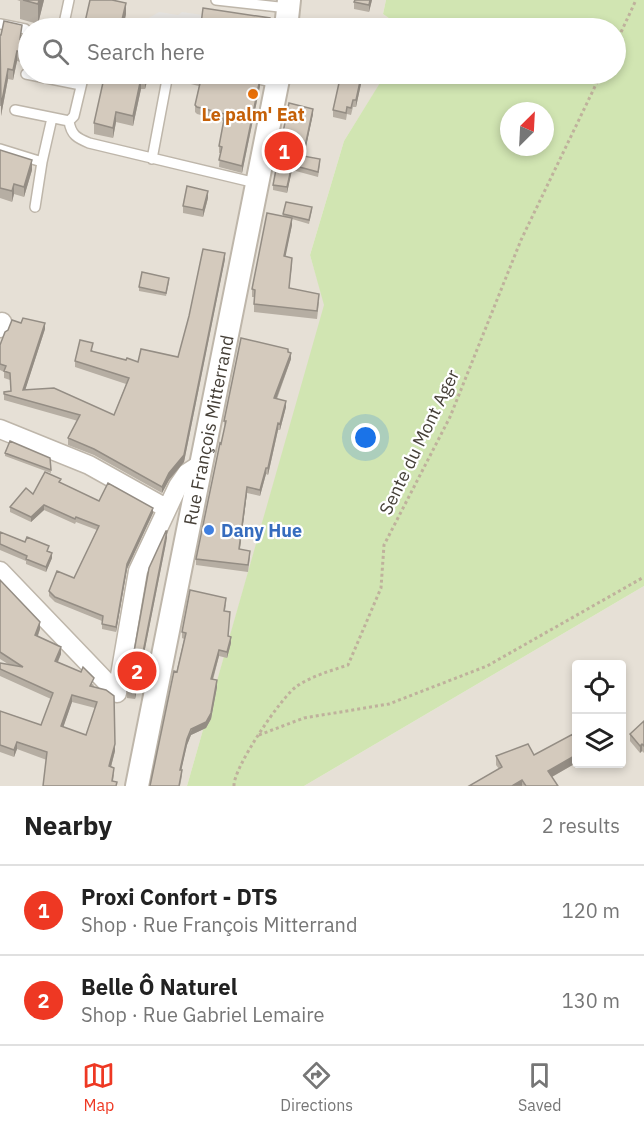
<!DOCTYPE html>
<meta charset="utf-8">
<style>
:root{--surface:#fff;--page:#f2f2f2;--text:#222;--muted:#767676;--line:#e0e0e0;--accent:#ee3823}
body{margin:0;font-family:"IBM Plex Sans",sans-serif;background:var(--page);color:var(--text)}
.controls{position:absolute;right:18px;bottom:18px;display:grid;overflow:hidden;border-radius:6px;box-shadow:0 3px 9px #0003}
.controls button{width:54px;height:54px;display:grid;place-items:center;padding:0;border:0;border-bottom:2px solid var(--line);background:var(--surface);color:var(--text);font:30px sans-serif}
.compass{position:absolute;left:500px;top:102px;width:54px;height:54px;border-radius:50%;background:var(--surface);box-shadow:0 3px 9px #0003;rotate:24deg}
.you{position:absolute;left:366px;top:438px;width:21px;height:21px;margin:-15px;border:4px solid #fff;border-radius:50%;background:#1a73e8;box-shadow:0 0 0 9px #1a73e833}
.badge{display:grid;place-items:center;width:39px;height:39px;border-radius:50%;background:var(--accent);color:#fff;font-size:20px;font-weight:700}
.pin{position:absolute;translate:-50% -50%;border:3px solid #fff;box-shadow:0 2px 6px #0006}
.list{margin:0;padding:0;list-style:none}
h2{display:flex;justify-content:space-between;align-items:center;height:78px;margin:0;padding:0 24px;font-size:26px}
h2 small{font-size:20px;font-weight:400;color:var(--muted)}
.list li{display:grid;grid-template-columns:39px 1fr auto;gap:18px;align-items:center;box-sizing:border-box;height:90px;padding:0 24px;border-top:2px solid var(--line)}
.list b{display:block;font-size:22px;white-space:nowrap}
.list p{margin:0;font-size:20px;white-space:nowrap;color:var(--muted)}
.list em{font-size:20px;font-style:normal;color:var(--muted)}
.icon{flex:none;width:33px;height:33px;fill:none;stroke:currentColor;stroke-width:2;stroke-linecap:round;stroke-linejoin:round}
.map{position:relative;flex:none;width:644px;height:786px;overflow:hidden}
.search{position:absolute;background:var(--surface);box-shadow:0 3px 9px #0003;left:18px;right:18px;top:18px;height:66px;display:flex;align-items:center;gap:15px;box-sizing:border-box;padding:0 21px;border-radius:33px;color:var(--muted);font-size:22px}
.sheet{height:258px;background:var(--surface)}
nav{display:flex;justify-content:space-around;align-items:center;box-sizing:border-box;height:84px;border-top:2px solid var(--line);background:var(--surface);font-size:16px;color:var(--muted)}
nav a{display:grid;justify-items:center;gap:3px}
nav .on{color:var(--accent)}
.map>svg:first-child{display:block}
</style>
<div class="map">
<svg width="644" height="786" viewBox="0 0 644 786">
<rect width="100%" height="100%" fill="#f3efe7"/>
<path fill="#e6e0d6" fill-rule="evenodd" d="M0 0H386L383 14 403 28H28V74H391L383 79 344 141 310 255 325 305 187 786H0Z
M644 586V786H304ZM576 664H622V764H576Z"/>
<path fill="#d1e5b2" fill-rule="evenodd" d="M386 0H644V586L304 786H187L324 305 310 255 344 141 383 78 391 74H616V28H403L383 14ZM509 111H545V147H509Z"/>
<path fill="#e4e2df" d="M159 12 178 15 182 12 203 15 201 28H145L147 19Z"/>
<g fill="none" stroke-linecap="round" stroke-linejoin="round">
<g stroke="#beb6aa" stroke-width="12">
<path id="service" d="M216 0 288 8
M0 24 25 29 28 32
M63 28 69 0
M26 74 81 85
M235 74 277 83
M15 110 69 121 74 116 84 74
M69 121C71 135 77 138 89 143L256 183
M0 149 42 162 52 118
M152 159 168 74
M35 207 42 162"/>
</g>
<g stroke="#beb6aa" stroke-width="21">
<path id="minor" d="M0 328 2 322
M0 429 89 465 166 508
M0 571 117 693
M117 693 138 571 178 486 187 473 201 464"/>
</g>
<g stroke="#beb6aa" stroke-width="26">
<g id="tertiary">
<path d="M286 28 289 0"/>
<path id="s1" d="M137 786 279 74"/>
</g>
</g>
<path stroke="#bfb19c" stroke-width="3" stroke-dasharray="3 3" stroke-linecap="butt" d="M616 43 636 0
M259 735 304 718 389 704 487 666 644 577
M234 786C233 768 282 696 297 686 312 676 330 671 348 665L381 588 384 545 450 417 521 240 601 74"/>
<use href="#service" stroke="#fff" stroke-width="9"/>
<use href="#minor" stroke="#fff" stroke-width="18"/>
<use href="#tertiary" stroke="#fff" stroke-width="22"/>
</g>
<path fill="#b6aea3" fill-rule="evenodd" d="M17 0H44L38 24 20 19V1Z
M372 0 369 12 354 9V2Z
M126 14 123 28H85V22Z
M201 24 270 28H201Z
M0 35H22L21 39 28 40V64L17 61 13 80 8 79 1 116Z
M109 74H149L145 89H141L133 126 116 122 113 138 94 134V123Z
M174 74 260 86 242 173 219 167 220 153H219V146L224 121 197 114 195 112V105L199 86 174 80Z
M356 77 361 84 356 107H353L351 115 347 114 346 120 333 117V110Z
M313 114 304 156 320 164 318 177 292 170 287 193 273 190V185L277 163H275V157Z
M0 150 32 170 24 197 14 194 12 202 0 198Z
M208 198 203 217 183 213V206Z
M312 210 309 224 292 219V225L285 256 292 266 289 288 319 302 317 319 254 312V297H252V289L283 216V214Z
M225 259 184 462 169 480 162 493 94 455 68 445V438L78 421 4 400V392L11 391 10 380 4 378V372L0 370V345L21 323 45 329 25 390 114 415 126 384 75 367V361L93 350 92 352 126 360 138 362 178 357Z
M169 282 166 296 139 291V287Z
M288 352 291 359 277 399 286 407 280 430H278L268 475 266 474 260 496 247 493 240 549 250 557 248 572 196 565V559L225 427 224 421Z
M5 453 50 458 51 473 5 456Z
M61 483 99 501 153 513 127 569 116 632 102 629V621L55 602 49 596V591L74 578 97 530 76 522 75 524 44 510 31 522 10 512V507L33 494Z
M0 532 49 551 52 558 46 572 26 564V561L0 550Z
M167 538 135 699 127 698V691Z
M0 580 40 629 38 636 61 654 58 662 94 685 93 687 115 751 111 767 114 775 113 781 117 786 17 749 14 757 0 752V711L41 725 51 699 0 676V663L8 664 0 659ZM72 702 95 708 86 735 63 727Z
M226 604 225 611 228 636 231 643 227 658 219 656 213 680 217 687 211 719 206 728 191 735 187 745 181 770 182 776 180 786H150L184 639 182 638V632Z
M644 721V753L642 751 640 753 630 741V734Z
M534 755 576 763 552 777 558 786H469L499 769 496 765V756Z"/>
<path fill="#948d84" d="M39 0H44L38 24V4Z
M370 0H372L369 12V5Z
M126 3V14L123 28H120Z
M17 51V61L13 80V70Z
M8 69V79L1 116V106Z
M146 74H149L145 89V79Z
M361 77V84L356 107V100Z
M141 78V89L133 126V116Z
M260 79V86L242 173V166Z
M313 109V114L303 161V156Z
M116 112V122L113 138V128Z
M32 160V170L24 197V187Z
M292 165V170L287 193V187Z
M14 184V194L12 202V191Z
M208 191V198L203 217V210Z
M292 218V225L284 264V256Z
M225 253V259L184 462 169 480 162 493V487Z
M45 323V329L23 397V390Z
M291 353V359L274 405V398Z
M286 401V407L280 430V424Z
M278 423V430L268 475V468Z
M266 468V474L260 496V490Z
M247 487V493L239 555V549Z
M44 505V510L31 522V517Z
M153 508V513L127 569 116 632V627L127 564Z
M167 531V538L135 699V693Z
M52 553V558L46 572V567Z
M40 622V629L35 643V635Z
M231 637V643L227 658V652Z
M61 647V654L55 668V661Z
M219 650V656L211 685V679Z
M217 680V687L211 719 206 728 191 735 187 745 180 776V770L187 739Z
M72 695V702L61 734V726Z
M17 742V749L14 757V750Z
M115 744V751L109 774V766Z
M642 744V751L640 753V746Z
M576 755V763L548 779V771Z
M522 780V786H512Z"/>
<path fill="#d4cabd" stroke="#948d84" stroke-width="1.5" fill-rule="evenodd" d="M23 0H39L38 4Z
M90 0H112L126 3 120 28H112L85 22Z
M355 0H370L369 5 354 2Z
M203 8 270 18 269 28H222V27L201 24Z
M4 21 22 25 20 39 28 40V54L17 51 13 70 8 69 1 106 0 35H1Z
M109 74H146L145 79 141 78 133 116 116 112 113 128 94 123 104 78 108 79Z
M176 74H233L260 79 242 166 219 160 222 147 219 146 225 114 197 107 195 105 201 79Z
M341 74H356V77H361L356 100H353L351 108 347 107 346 113 333 110Z
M289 103 313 109 303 156 320 159 318 172 292 165 287 187 273 185 278 159 275 157 276 152H279Z
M0 150 32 160 24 187 14 184 12 191 0 188Z
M187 186 208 191 203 210 183 206Z
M286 202 312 207 309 220 283 214Z
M267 213 292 218 284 256 292 258 289 288 319 294 317 311 254 304 255 290 252 289Z
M203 249 225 253 184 455 169 473 162 487 94 449 68 438 80 415 4 394V392L11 391 10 373 4 371 6 366 0 364V345L5 332 8 330 12 320 21 323 23 318 45 323 23 390 54 388 114 415 129 378 75 361 80 340 93 343 91 351 126 360 127 358 138 362 141 349 178 357 189 316Z
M142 272 169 278 166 293 139 287Z
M241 338 288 349V352L291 353 274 398 286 401 280 424 278 423 268 468H266L260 490 247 487 239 549 250 551 248 565 196 559 220 443 221 444 226 421H224Z
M10 441 50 458 51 470 5 453Z
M45 472 61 479 59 482 99 501 108 483 153 508 127 564 116 627 102 624 103 616 55 597 49 591 57 571 74 578 99 526 76 517 75 519 44 505 31 517 10 507 26 488 33 494Z
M166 531H167L135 693 127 691 149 568Z
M0 532 25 542 27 537 49 546 47 551 52 553 46 567 26 559 27 556 0 544Z
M0 580 40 622 35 635 61 647 55 661 81 672 83 667 94 678 90 686 106 690 114 696 115 744 109 766 114 768 112 781 117 782 116 786H43L47 752 17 742 14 750 0 745V711L41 725 53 693 0 669V663L23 667 0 652ZM72 695 97 702 86 735 61 726Z
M190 590 226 598 224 611 230 612 228 636 231 637 227 652 219 650 211 679 217 680 211 713 206 722 191 729 187 739 180 770H182L179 786H150L174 671 177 672 186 633 182 632Z
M644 721V746L642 744 640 746 630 734Z
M573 734 576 740V755L548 771 558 786H526L522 780 512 786H469L502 767 496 756 528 744 534 755Z"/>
<circle fill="#e8710a" stroke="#fff" stroke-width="2" cx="253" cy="94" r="6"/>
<circle fill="#3f7fe0" stroke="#fff" stroke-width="2" cx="209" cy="530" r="6"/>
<g text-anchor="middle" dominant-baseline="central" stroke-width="4.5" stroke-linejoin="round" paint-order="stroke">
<g font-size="18" font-weight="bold" fill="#c56008" stroke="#fff">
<text x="253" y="114">Le palm' Eat</text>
</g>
<g font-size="18" fill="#453f37" stroke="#fff">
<text stroke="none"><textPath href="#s1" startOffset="363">Rue François Mitterrand</textPath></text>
<text transform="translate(419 442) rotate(-64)">Sente du Mont Ager</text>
</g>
<g font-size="18" font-weight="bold" fill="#366cbe" stroke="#fff" text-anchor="start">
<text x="221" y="530">Dany Hue</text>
</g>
</g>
</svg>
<div class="controls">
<button><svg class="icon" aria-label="locate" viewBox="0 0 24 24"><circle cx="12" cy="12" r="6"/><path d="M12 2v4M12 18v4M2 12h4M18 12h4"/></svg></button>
<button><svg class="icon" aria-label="layers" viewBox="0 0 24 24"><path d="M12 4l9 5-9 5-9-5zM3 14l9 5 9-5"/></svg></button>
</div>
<svg class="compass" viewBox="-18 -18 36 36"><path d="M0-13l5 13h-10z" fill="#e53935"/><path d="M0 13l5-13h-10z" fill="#767676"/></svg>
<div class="you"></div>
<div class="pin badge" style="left:284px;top:151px">1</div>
<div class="pin badge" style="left:137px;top:671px">2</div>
<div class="search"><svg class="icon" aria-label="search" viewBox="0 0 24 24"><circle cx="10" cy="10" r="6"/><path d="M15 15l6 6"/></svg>Search here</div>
</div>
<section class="sheet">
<h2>Nearby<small>2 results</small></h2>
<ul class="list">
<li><span class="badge">1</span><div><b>Proxi Confort - DTS</b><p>Shop · Rue François Mitterrand</p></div><em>120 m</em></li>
<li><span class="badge">2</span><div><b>Belle Ô Naturel</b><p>Shop · Rue Gabriel Lemaire</p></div><em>130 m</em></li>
</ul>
</section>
<nav>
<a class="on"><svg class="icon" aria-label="map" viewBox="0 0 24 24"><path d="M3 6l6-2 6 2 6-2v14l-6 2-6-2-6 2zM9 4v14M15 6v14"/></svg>Map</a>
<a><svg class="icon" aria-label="directions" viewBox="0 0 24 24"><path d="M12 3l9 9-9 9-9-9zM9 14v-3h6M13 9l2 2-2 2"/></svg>Directions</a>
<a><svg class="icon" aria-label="saved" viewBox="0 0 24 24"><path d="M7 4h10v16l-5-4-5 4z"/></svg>Saved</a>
</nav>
